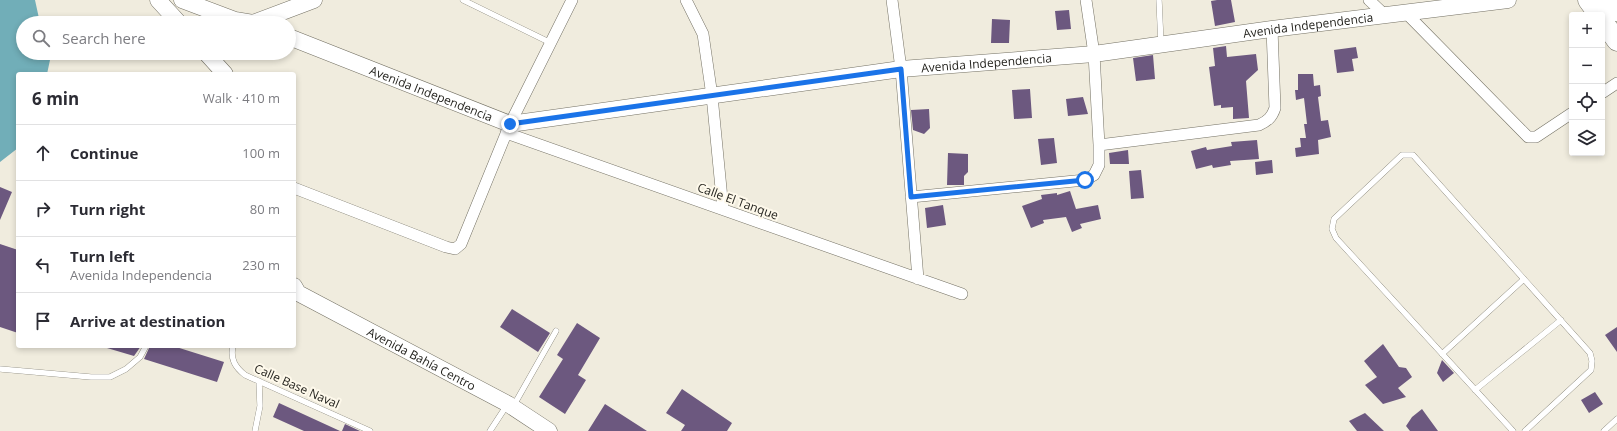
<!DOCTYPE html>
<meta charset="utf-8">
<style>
:root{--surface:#fff;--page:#f7f7f7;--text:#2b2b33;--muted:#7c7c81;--line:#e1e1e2}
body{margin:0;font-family:"Open Sans",sans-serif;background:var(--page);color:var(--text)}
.controls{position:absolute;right:12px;top:12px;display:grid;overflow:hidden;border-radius:4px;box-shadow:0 2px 6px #0003}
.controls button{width:36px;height:36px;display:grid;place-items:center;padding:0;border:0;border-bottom:1px solid var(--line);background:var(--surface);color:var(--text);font:20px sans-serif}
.stop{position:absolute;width:12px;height:12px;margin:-9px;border:3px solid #1a73e8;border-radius:50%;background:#fff}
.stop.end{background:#1a73e8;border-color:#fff;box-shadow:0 1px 4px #0008}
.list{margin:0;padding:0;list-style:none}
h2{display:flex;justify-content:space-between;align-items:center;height:52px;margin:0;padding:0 16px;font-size:17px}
h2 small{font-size:13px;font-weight:400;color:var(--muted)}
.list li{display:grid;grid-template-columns:26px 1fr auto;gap:12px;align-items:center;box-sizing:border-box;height:56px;padding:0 16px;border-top:1px solid var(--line)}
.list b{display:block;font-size:15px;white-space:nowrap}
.list p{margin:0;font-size:13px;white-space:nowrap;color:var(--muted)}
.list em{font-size:13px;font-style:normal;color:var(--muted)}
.icon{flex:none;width:22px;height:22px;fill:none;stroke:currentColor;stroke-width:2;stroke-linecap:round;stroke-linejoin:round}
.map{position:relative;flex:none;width:1617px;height:431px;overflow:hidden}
.search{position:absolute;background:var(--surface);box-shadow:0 2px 6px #0003;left:16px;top:16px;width:280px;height:44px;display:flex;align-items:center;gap:10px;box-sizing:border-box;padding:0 14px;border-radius:22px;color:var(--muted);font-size:15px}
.panel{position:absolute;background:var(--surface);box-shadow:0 2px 6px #0003;left:16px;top:72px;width:280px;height:276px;border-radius:4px}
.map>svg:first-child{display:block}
</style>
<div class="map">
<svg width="1617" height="431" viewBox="0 0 1617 431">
<rect width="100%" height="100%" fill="#f0ecde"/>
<path fill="#71aeb8" d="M0 0H35L40 23H23V53H48L50 60 47 74H18V148L0 162Z"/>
<path fill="#6c587f" d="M1217 0H1231L1235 22 1215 26 1211 1Z
M1069 10 1071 29 1057 30 1055 11Z
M992 19 1010 20 1009 43H991Z
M1226 46 1227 57 1256 54 1258 70 1246 81 1249 118 1233 119V107L1221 108V105L1214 106 1209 67 1215 66 1213 48Z
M1356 47 1358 58 1352 59 1354 71 1337 73 1334 50Z
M1153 55 1155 79 1136 81 1133 58Z
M1298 74H1313L1314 86 1320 85 1321 96 1318 97 1321 121 1328 120 1331 137 1318 140 1319 154 1296 157 1295 148 1301 147 1300 138H1306L1304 124H1307L1304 98 1296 100 1295 90H1298Z
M1030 89 1032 118 1014 119 1012 90Z
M1083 97 1088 114 1068 116 1066 99Z
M929 109 930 128 924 134 913 130 911 110Z
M1054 138 1057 163 1041 165 1038 139Z
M1257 140 1259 159 1230 161 1231 165 1213 168 1212 165 1196 169 1191 151 1206 147 1207 150 1232 146 1231 142Z
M1128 150 1129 164H1110L1109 153Z
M948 153 968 154V172L964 176V185H947Z
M1272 160 1273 173 1256 175 1255 162Z
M1141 170 1144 198 1131 199 1129 171Z
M0 187 12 192 0 220Z
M1070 191 1076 209 1098 205 1101 219 1080 224 1082 228 1072 232 1066 217 1043 220 1044 223 1031 228 1022 206 1042 199 1041 195 1057 193V195Z
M943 205 946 225 927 228 925 208Z
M0 244 18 250V333L0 327Z
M512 309 550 333 538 352 500 327Z
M577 323 600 338 578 375 586 380 565 414 539 397 563 359 557 355Z
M1617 327V352L1605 335Z
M1383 344 1399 367 1406 368 1412 377 1398 388 1406 397 1383 404 1365 385 1377 377 1364 361Z
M108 346H141L134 356 107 348Z
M150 346H173L224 362 217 382 144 359Z
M1442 360 1454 373 1443 382 1437 373Z
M682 389 732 423 727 431H681L685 425 666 413Z
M1595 392 1603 404 1589 413 1581 400Z
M279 403 340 431H304L273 417Z
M605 404 647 431H588Z
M1422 409 1438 431H1410L1406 426 1412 417Z
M1365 413 1384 431H1357L1349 421Z
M345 424 360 431H342Z"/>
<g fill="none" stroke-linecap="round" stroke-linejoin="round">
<g stroke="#747164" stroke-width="6">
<path id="lane" d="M463 0 551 43
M1159 0 1161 44
M233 346C230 359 235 367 245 375L370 431
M1442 354 1524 279
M0 369 91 377H110L126 369 140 357 146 346
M1475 390 1561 320
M514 405 556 331
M255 431 260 406 259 381
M490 431 507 405
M1513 431 1336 238 1332 229 1334 219 1402 155H1413L1590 353 1592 361 1591 370 1525 431
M1604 431 1617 419"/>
</g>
<g stroke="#747164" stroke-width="12">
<path id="street" d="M686 0 703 34 712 96 723 209
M892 0 901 69 918 279
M1369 0 1386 16
M1406 13 1528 137H1536L1572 113
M1602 93 1617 83
M506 133 962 294
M1099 145 1259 125C1268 121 1272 117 1275 108L1272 29
M294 188 446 247 455 249 461 244 510 124 572 0
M911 197 1085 180 1094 175 1099 165V145L1094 54 1086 0"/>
</g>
<g stroke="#747164" stroke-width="17">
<g id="secondary">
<path d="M158 0 179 23"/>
<path d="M182 0 235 20 253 23"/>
<path d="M253 23 314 0"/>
<path id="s1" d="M289 37 510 124 901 69 1094 54 1272 29 1508 0"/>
<path d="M206 53 225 74"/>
<path id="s2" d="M294 286 298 293 508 404 549 431"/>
</g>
</g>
<g stroke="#747164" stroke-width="21">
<path id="highway" d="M1588 0 1599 15
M1610 0 1617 11
M1602 20 1617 41"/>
</g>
<use href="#lane" stroke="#fff" stroke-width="5.5"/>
<use href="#street" stroke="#fff" stroke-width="11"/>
<use href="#secondary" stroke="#fff" stroke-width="16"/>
<use href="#highway" stroke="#fff" stroke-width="20"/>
</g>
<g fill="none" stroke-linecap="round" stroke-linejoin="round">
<path stroke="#1a73e8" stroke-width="5" d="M510 124 901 69 911 197 1085 180"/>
</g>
<g text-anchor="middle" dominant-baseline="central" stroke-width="4" stroke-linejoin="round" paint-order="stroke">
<g font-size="12" fill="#1f1e19" stroke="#fef9eb">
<text stroke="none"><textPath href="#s1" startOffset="1042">Avenida Independencia</textPath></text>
<text stroke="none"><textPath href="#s1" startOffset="718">Avenida Independencia</textPath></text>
<text stroke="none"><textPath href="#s1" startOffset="153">Avenida Independencia</textPath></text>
<text transform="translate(738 201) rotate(20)">Calle El Tanque</text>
<text stroke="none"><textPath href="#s2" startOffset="148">Avenida Bahía Centro</textPath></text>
<text transform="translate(297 386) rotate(24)">Calle Base Naval</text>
</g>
</g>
</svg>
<div class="controls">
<button>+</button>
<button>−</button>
<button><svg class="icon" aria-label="locate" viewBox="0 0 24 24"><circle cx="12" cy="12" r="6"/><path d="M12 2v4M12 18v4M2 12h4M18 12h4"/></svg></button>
<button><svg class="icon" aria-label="layers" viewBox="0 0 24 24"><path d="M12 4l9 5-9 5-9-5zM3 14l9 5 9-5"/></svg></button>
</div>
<div class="stop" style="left:1085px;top:180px"></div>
<div class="stop end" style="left:510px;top:124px"></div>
<div class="search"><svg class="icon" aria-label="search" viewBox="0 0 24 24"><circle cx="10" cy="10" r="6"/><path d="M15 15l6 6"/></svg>Search here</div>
<section class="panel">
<h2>6 min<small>Walk · 410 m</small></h2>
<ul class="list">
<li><svg class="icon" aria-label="ahead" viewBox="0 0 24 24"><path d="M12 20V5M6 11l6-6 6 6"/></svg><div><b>Continue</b></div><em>100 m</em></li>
<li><svg class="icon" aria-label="right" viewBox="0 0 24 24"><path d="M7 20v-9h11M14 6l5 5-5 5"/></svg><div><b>Turn right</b></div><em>80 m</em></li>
<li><svg class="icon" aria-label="left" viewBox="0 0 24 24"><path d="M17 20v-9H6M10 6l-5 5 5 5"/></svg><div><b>Turn left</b><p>Avenida Independencia</p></div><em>230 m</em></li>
<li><svg class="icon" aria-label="arrive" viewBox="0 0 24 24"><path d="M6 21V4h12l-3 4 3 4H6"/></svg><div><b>Arrive at destination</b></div></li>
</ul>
</section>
</div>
